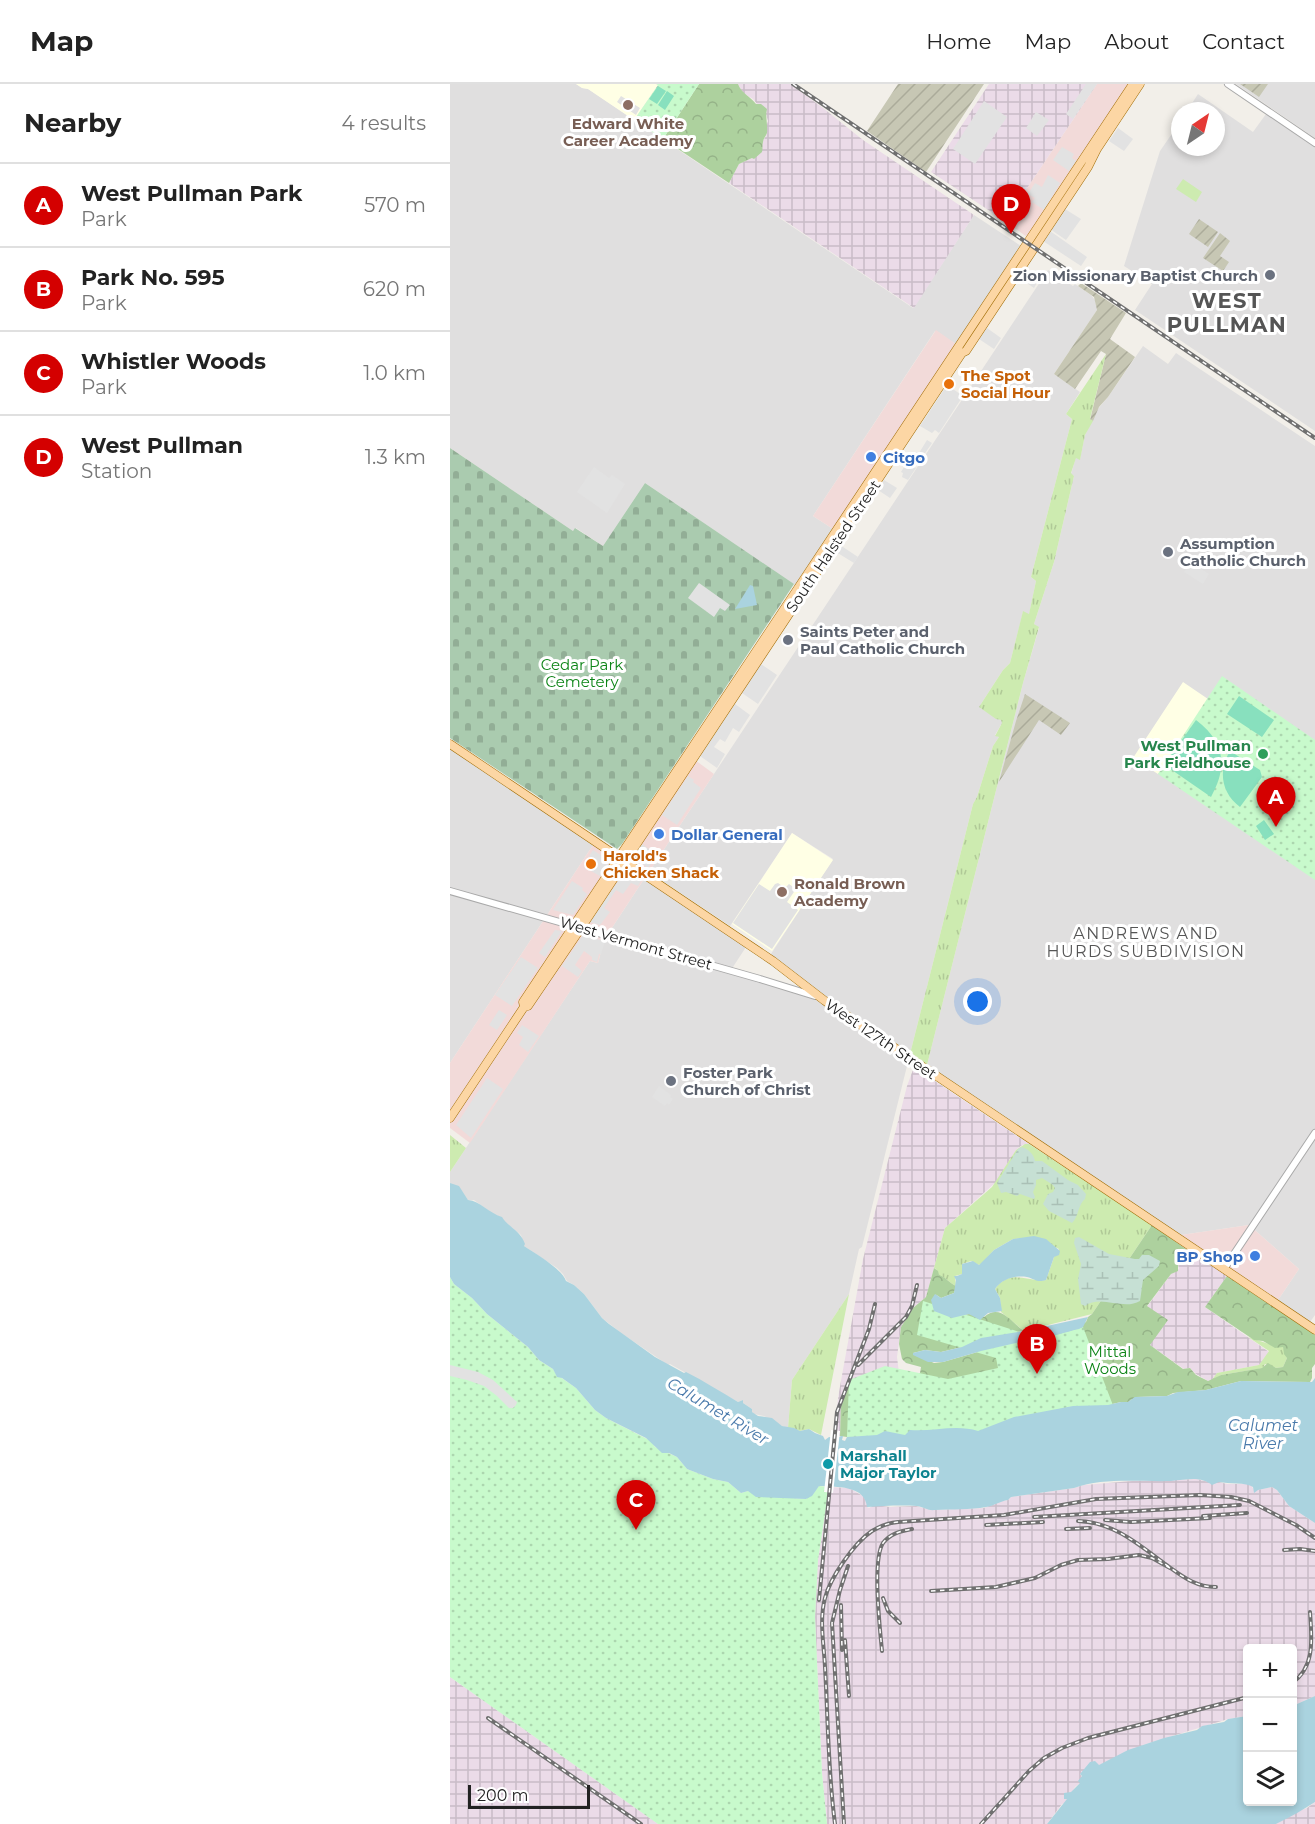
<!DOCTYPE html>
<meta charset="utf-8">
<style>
:root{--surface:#fff;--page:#f6f6f6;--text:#222;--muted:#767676;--line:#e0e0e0;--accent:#d40000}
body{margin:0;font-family:Montserrat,sans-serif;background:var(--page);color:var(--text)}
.controls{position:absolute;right:18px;bottom:18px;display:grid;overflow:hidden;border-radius:6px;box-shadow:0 3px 9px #0003}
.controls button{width:54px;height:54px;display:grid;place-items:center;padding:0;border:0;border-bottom:2px solid var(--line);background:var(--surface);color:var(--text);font:30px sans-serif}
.compass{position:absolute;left:721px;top:18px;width:54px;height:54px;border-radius:50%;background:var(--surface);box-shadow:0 3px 9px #0003;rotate:35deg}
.scale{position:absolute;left:18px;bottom:15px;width:122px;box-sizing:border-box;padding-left:6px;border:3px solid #222;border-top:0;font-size:16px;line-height:21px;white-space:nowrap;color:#222;-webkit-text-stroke:4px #fff;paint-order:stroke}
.you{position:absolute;left:528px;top:918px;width:21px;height:21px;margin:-15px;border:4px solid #fff;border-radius:50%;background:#1a73e8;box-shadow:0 0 0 9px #1a73e833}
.badge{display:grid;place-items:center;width:39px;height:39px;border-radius:50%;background:var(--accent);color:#fff;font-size:20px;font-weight:700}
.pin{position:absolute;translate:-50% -50px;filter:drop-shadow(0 2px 3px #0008)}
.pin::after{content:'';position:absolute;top:32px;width:21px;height:18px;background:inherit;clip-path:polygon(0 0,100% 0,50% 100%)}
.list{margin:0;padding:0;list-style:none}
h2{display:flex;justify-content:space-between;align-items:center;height:78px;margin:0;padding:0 24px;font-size:26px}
h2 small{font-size:20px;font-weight:400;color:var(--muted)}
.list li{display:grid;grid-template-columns:39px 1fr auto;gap:18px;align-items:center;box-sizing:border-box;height:84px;padding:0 24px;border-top:2px solid var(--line)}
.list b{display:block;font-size:22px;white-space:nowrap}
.list p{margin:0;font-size:20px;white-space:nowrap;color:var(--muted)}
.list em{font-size:20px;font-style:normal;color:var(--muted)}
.icon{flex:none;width:33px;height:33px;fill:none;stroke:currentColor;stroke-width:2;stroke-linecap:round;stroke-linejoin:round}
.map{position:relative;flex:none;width:865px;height:1740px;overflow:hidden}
header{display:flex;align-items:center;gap:36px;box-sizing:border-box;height:84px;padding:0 30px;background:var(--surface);border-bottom:2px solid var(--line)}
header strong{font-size:28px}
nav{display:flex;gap:33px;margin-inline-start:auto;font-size:21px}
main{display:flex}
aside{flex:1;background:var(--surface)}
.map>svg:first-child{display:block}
</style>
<header>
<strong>Map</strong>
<nav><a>Home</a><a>Map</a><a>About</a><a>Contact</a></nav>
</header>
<main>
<aside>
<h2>Nearby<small>4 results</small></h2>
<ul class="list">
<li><span class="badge">A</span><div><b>West Pullman Park</b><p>Park</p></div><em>570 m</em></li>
<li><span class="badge">B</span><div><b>Park No. 595</b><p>Park</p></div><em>620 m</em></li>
<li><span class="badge">C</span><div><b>Whistler Woods</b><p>Park</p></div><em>1.0 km</em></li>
<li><span class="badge">D</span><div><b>West Pullman</b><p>Station</p></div><em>1.3 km</em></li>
</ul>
</aside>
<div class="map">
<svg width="865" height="1740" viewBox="0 0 865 1740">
<defs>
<pattern id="industrial-grid" width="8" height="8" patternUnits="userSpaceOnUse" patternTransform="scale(1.5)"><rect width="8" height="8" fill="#ebdbe8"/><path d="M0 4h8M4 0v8" fill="none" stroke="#c9bcc7"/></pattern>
<pattern id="construction-furrows" width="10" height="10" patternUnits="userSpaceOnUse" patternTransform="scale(1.5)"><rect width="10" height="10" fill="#c7c7b4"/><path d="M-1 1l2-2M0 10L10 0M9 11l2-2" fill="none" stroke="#abab9a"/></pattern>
<pattern id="grass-tufts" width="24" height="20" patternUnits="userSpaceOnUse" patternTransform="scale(1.5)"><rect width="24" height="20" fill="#cdebb0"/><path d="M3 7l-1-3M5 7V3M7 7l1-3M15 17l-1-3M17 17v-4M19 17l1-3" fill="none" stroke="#b0c997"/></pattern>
<pattern id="forest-crowns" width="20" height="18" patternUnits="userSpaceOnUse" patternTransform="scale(1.5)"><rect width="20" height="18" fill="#add19e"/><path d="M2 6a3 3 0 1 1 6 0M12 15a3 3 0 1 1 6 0" fill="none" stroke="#95b388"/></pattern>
<pattern id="wetland-marsh" width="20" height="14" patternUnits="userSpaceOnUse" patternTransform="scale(1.5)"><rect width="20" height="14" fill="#c6e0d4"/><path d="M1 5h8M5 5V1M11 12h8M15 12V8" fill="none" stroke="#aac0b6"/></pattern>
<pattern id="cemetery-stones" width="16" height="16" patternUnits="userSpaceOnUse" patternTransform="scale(1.5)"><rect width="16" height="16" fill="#aacbaf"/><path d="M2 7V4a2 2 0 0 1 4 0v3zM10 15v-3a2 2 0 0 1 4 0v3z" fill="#92ae96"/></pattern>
<pattern id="park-dots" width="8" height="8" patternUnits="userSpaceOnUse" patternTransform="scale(1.5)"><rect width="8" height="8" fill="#c8facc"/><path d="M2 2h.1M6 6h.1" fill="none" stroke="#acd6af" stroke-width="1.8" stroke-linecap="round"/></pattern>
</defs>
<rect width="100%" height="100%" fill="#f2efe9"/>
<path fill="#e0dfdf" d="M0 0H126L132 4 138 5 463 224 524 131 571 162 506 260 485 247 363 432 383 445 345 501 195 399 153 462 126 444 123 447 0 364Z
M786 0H865V54Z
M748 10 803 48 816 30 865 63V347L685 226 702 200 674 182 710 67 730 38V63H766V27H737Z
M598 186 623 202 625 200 641 211 645 216 647 226 604 290 630 308 616 330 622 335 581 493 586 497 579 531 573 528 560 579 553 586 529 623 546 634 551 636 552 639 545 651 549 653 543 662 527 713 523 720 460 970 383 918 321 870 383 775 342 749 280 842 199 788Z
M693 262 718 280 726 269 865 362V1231L860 1238 828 1216 849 1185 799 1141 731 1151 477 981 573 599 589 544 584 540 604 478 624 392 621 390 626 373 630 375 635 351 647 326 658 313Z
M0 665 143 761 0 979Z
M194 795 296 863 281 886 356 909 458 978 412 1163 409 1165 399 1210 342 1296 338 1344 332 1342 314 1332 304 1330 302 1328V1325L293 1319V1316L288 1318 220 1280 218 1281 171 1249 152 1234 134 1210 124 1201 117 1197 113 1190 107 1184 74 1162 71 1151 55 1138 51 1133 44 1131 24 1116H18L11 1106 0 1099V1088L140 877 148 879 154 856Z"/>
<path fill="#f2dad9" d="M647 0H678L577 153 555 137Z
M486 246 506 260 383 445 363 432Z
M245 676 264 690 199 788 179 774Z
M143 761 194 795 154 856 148 879 140 877 20 1059 0 1044V979Z
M799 1141 849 1185 828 1216 731 1151Z"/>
<path fill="url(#industrial-grid)" d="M288 0H340L373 24 413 56 524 131 464 224 279 99 289 80 302 74 316 52 317 48 316 43 318 37 316 30 303 15 292 8Z
M539 0H647L555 137 481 88Z
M464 983 579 1060 572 1061 566 1066 546 1098 495 1144 476 1213 463 1224 451 1243 447 1273 449 1289 401 1297 391 1320 390 1352 383 1353 389 1308 413 1175 457 1002Z
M740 1168 777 1192 755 1223 819 1268 809 1281 767 1289 762 1296 758 1297 746 1290 740 1284 734 1285 700 1261 697 1223 721 1190 729 1185 728 1180 730 1176Z
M747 1395 759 1398H769L777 1400H798L801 1401 804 1406H807L822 1403 827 1406 839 1422 865 1439V1612L847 1620H843L842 1564H798L797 1632 778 1635 693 1661 630 1690 632 1692 630 1699 625 1703 615 1719 612 1720 597 1740H377L372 1689 365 1533 368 1476 379 1403 399 1404 413 1412 417 1418V1423L419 1424 424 1421 440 1423 466 1422 481 1426 534 1424 552 1417 558 1416 561 1413 624 1404 634 1401 682 1397Z
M0 1593 187 1725 208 1740H0Z
M865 1718V1740H826L846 1728 857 1724Z"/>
<path fill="#ffffe5" d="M126 0H206L208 1 184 36 138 5 132 4Z
M733 598 758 615 708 690 683 674Z
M342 749 383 776 322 867 282 840Z"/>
<path fill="url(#construction-furrows)" d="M448 0H534L476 88 417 47Z
M790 0H818L809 13Z
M749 135 768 148 758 163 739 150Z
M770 149 780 157 770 172 779 178 773 187 753 174Z
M631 199 676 229 660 255 685 273 658 313 649 323 643 337 640 336 656 270 651 267 625 305 604 290 647 226 644 213 628 202Z
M575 610 620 639 611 651 589 636 549 698 566 637Z"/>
<path fill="url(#grass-tufts)" d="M656 270 640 335 643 337 635 351 630 376 626 374 621 389 624 392 604 478 584 540 589 543 573 599 477 981 460 970 523 720 527 713 543 662 549 653 545 652 552 639 551 636 546 635 529 623 553 586 560 579 573 527 579 530 586 497 581 493 622 335 616 330Z
M0 1051 16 1064 0 1088Z
M575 1060H579L702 1141 642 1230 574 1247 551 1228 550 1214 545 1205C560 1184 576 1198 596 1196L604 1173 609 1165 607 1164 578 1154 563 1155 544 1166 532 1179 529 1181 521 1177 512 1180V1190L505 1192 506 1202C499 1199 496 1193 489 1192L486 1185 484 1184 495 1144 542 1103 566 1066Z
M399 1210 371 1351 359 1345 350 1347 338 1344 342 1296Z
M798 1253 828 1263H833L837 1274 833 1283 826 1284 815 1280 813 1284 771 1291 762 1296 767 1289 809 1281 819 1267Z"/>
<path fill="url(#forest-crowns)" d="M249 0H288C292 10 300 12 306 20H311L317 25C315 33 318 41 317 49 316 52 313 55 313 58 312 61 313 65 312 68L304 75 302 74 289 80 279 99 213 55Z
M702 1141 740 1168 730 1176 728 1180V1187L721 1190 697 1222 718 1236 700 1261 733 1285 740 1284 746 1291 758 1297 771 1291 812 1284 818 1279 826 1284 833 1283 837 1274 834 1270 833 1263 825 1264 813 1257 804 1256 755 1223 777 1192 865 1251V1280L862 1284V1294L860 1298 791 1297 756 1306 723 1309 717 1312 686 1313 678 1318H671L658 1321 397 1353 390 1352 391 1320 401 1297 470 1289 471 1283 456 1279 452 1275 449 1260 451 1243 463 1224 476 1213 484 1184 488 1187 489 1191C496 1193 499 1199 506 1202L504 1209 491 1214 485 1210 507 1232 519 1230 534 1233C550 1219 561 1238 574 1247L549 1250 512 1263 491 1268 475 1266 463 1269 484 1279 493 1278 531 1267 591 1255 615 1248 636 1238 638 1233 642 1230Z"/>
<path fill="url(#wetland-marsh)" d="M572 1063C578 1065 584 1070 585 1077H592L618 1096 628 1101 636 1110 635 1115C628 1120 629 1132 622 1139L599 1127 593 1120 598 1110 603 1108 605 1104 603 1101 592 1094 586 1096V1101L583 1108 585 1113 584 1115 570 1110 567 1112 556 1108 551 1109 547 1099 568 1065Z
M629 1153 659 1170 685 1175H689L692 1171H699L710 1177 709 1182 693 1196 690 1217C673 1227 651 1210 635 1222L631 1220 628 1195 631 1180 624 1159 625 1154Z"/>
<path fill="url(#cemetery-stones)" d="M0 364 123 447 125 444 153 462 195 399 344 500 172 760 167 765 0 654Z"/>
<path fill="url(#park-dots)" d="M206 0H249L213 55 184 36 208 1Z
M772 592 865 656V796L708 690Z
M0 1193 4 1200 22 1214 37 1230 78 1263 89 1276 103 1285 106 1290 126 1304 145 1326 156 1334 201 1357 205 1363 227 1373 237 1385 263 1395 278 1398 291 1409 298 1407 315 1412 356 1415 369 1402 379 1403 368 1476 365 1533 372 1689 377 1740H208L0 1593Z
M473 1217 591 1255 633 1243 664 1324 521 1350 397 1353 399 1296 435 1282 498 1295 548 1284 546 1274 467 1251Z"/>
<path fill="#cdebb0" d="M733 95 752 108 746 118 726 105Z"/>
<path fill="#88e0be" d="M208 2 216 7 207 20 199 15Z
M217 7 224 12 215 26 208 21Z
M789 612 824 636 812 653 777 630Z
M746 636C775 658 778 682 761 713L719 684 717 677Z
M780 667 810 686 812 693 790 723C771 709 768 686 780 667Z
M814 736 824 750 815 756 806 742Z"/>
<path fill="#e2e2e2" d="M636 0H647L623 35 616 30Z
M171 12 190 24 186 31 167 18Z
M534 17 557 33 525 80 503 65Z
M586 28 599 36 587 52 576 44Z
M668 44 683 55 674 67 659 57Z
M612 63 624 70 622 74 626 77 619 87 603 76Z
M598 91 610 99 594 126 582 118 585 114 578 110 585 99 592 103Z
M615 125 631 135 616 156 600 145Z
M600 147 637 173 631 182 593 157Z
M573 187 588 197 584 204 568 193Z
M537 244 551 254 544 265 529 255Z
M497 301 513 312 489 349 485 346 482 349 470 342Z
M477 356 482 359 469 378 462 374 466 368 469 369Z
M457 378 466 384 458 396 452 393 453 389 451 388Z
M144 383 159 394 162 391 175 400 157 429 127 408Z
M434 396 447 404 440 414 428 406Z
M390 461 408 473 404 479 386 468Z
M741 478 759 490 753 500 734 488Z
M249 499 280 521 275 527 270 524 264 533 238 514Z
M311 580 327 591 308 620 292 609Z
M285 620 300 631 289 648 283 644 275 658 270 655 264 663 275 670 267 684 250 672Z
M238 692 244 696 243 698 251 704 227 741 212 731Z
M192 760 207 771 198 784 183 773Z
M143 766 160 777 150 792 141 787 147 778 139 772Z
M176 785 192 795 188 802 181 799 173 810 166 806 154 824 160 828 150 841 140 838Z
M122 797 133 804 132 806 137 810 123 831 103 826Z
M328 799 335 804 339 800 346 805 337 818 348 826 322 865 283 839 309 800 320 807 325 800Z
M105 846 112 847 95 873 89 869Z
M133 851 155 857 151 870H149L147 878 142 876V873L134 867 125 881 132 887 128 893 112 882Z
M71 873 88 884 62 922 45 911Z
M49 926 57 931 47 946 39 941Z
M72 941 89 952 78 968 69 961 73 953 67 949Z
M37 994 53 1005 21 1054 6 1041Z
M209 1002 221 1011 220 1013 223 1015 219 1021 217 1019 215 1022 202 1013Z
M0 1281 28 1288 43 1296 67 1318 66 1321 63 1324H59L47 1312 34 1302 17 1296 0 1292Z"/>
<path fill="#aad3df" d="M300 501 303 502 307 521 285 525Z
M0 1099 9 1102 18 1116C30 1117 39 1129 52 1133 58 1143 71 1147 75 1160L74 1162C86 1170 112 1185 116 1197L124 1201 134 1210 152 1234 159 1240 205 1273 234 1289 236 1288C254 1297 271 1308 288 1318L293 1316V1319L302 1325V1328L308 1332 322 1334 332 1342 344 1344 350 1347 359 1345 365 1349 373 1352 375 1356 379 1353 387 1354 391 1352H393L392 1356 395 1357 397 1353 427 1351 435 1347 455 1351 460 1346C482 1348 506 1340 528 1347L564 1333 623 1322 658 1321 671 1318H678L685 1313 717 1312 728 1308 756 1306 791 1297 862 1298 865 1294V1439L839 1422 827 1406 822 1403 808 1406 804 1409 803 1403C796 1398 779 1400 769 1398L762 1401C757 1397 750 1395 744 1395 737 1395 729 1396 721 1397 690 1398 654 1393 624 1404L561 1413 558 1416C550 1417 544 1422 536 1423 520 1426 502 1425 485 1426 478 1427 474 1423 467 1422 451 1421 432 1422 417 1423 415 1401 386 1403 369 1402L362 1412 356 1415 306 1413 298 1407 291 1409 278 1398 263 1395 237 1385 227 1373 219 1369H212L196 1354 156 1334 145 1326 126 1304 112 1294 107 1293 103 1285 89 1276 78 1263 37 1230 22 1214 4 1200 0 1193Z
M584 1152 596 1155 610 1167 609 1171 604 1173 596 1196C587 1199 585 1195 577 1193 565 1191 552 1195 545 1205L550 1214 552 1227 538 1229 530 1236 519 1230 502 1234 484 1227 481 1216 485 1210 491 1214 504 1209 506 1196 504 1192H507L512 1190V1180L523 1177 529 1181 544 1166 563 1155Z
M638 1233 633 1243 629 1245C614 1248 597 1256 582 1253L575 1257 531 1267 493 1278H478L463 1271V1269L475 1266 491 1268 512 1263 531 1254 574 1247Z
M865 1612V1718C853 1726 840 1733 826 1740H597L617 1715H614V1709L621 1708 630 1699 628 1697 632 1692 630 1690 640 1678 645 1677 649 1681 678 1666 714 1654 747 1646 752 1642 774 1638 778 1635 797 1632 798 1718H842L843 1620H847Z"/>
<path fill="#fff" d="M381 1346 390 1347 383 1409 374 1408Z"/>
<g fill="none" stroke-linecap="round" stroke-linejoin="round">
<g stroke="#a9a9a9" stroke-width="8">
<path id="minor" d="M778 0 865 59
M0 807 310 895 365 912
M774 1185 865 1049"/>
</g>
<g stroke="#a06b00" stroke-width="9">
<path id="major" d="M0 660 323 877 375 917 865 1246
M74 923 73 918 683 0
M0 1034 74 923 78 922 131 844 512 269 516 267 638 83 647 65 690 0"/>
</g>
<use href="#minor" stroke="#fff" stroke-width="6"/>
<use href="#major" stroke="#fcd6a4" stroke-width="8"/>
<g stroke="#707070" stroke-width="4">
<path id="rail" d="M343 0 865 354
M408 1281 456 1233 462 1222 467 1201
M753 1432 797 1429
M584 1433 790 1421
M655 1436 681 1438 760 1434
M628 1437C663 1438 688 1460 715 1480 732 1492 745 1503 766 1503
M536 1441 593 1438
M616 1445 640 1444
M834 1466 850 1465 865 1467
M481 1507 546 1503 585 1494 611 1481 628 1476 658 1475 689 1471 702 1474 720 1484
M433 1514 438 1527 450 1539
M369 1516 387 1328 419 1245 425 1220
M391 1521 392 1566
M395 1556 399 1612
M432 1567C430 1545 422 1476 433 1459 440 1450 450 1447 462 1445
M842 1599C865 1583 862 1556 860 1528
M38 1634 191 1740
M385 1740C378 1688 378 1635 375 1583 374 1561 369 1536 375 1514 380 1494 404 1459 422 1447 430 1442 439 1439 448 1438L554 1431 646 1415 750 1411 781 1413 799 1417 846 1441 865 1454
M394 1740 382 1539 390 1506 398 1482
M531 1740 579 1687 594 1674 612 1664 638 1654 798 1613"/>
</g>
<use href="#rail" stroke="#fff" stroke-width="1.5" stroke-dasharray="4.5" stroke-linecap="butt"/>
</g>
<g fill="#8d6e63" stroke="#fff" stroke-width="2">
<circle cx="178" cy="21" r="6"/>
<circle cx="332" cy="808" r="6"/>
</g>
<g fill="#6b7280" stroke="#fff" stroke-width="2">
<circle cx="820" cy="191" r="6"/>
<circle cx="718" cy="468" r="6"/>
<circle cx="338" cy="556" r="6"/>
<circle cx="221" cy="997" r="6"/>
</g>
<g fill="#e8710a" stroke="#fff" stroke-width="2">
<circle cx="499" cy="300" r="6"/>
<circle cx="141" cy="780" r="6"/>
</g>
<g fill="#3f7fe0" stroke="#fff" stroke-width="2">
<circle cx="421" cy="373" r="6"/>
<circle cx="209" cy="750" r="6"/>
<circle cx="805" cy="1172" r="6"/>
</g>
<circle fill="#2e9e5b" stroke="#fff" stroke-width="2" cx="813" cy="670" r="6"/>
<circle fill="#0f9aa8" stroke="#fff" stroke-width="2" cx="378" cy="1380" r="6"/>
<g text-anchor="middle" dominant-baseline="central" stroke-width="6" stroke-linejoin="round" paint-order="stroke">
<g font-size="15" font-weight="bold" fill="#785e54" stroke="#fff">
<text x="178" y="39">Edward White<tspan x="178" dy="17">Career Academy</tspan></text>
<text x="344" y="799" text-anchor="start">Ronald Brown<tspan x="344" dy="17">Academy</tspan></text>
</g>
<g font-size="15" font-weight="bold" fill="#5b616d" stroke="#fff" text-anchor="start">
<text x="808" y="191" text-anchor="end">Zion Missionary Baptist Church</text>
<text x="730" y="459">Assumption<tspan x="730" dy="17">Catholic Church</tspan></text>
<text x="350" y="547">Saints Peter and<tspan x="350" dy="17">Paul Catholic Church</tspan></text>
<text x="233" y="988">Foster Park<tspan x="233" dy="17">Church of Christ</tspan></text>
</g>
<g font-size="15" font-weight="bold" fill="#c56008" stroke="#fff" text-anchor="start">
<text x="511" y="291">The Spot<tspan x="511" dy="17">Social Hour</tspan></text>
<text x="153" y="771">Harold's<tspan x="153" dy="17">Chicken Shack</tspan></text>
</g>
<g font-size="15" font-weight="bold" fill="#366cbe" stroke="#fff" text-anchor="start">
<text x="433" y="373">Citgo</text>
<text x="221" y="750">Dollar General</text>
<text x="793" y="1172" text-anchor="end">BP Shop</text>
</g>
<g font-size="15" fill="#222" stroke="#fff">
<text transform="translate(383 462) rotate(-56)">South Halsted Street</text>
<text transform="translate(186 859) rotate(16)">West Vermont Street</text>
<text transform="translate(431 955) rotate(34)">West 127th Street</text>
</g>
<g font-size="15" fill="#0c8416" stroke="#fff">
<text x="132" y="580">Cedar Park<tspan x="132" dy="17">Cemetery</tspan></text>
<text x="660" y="1267">Mittal<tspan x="660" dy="17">Woods</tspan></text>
</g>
<g font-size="15" font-weight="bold" fill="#27864d" stroke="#fff" text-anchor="end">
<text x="801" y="661">West Pullman<tspan x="801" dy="17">Park Fieldhouse</tspan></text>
</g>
<g font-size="15" font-weight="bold" fill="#0d838f" stroke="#fff" text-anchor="start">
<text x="390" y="1371">Marshall<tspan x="390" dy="17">Major Taylor</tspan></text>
</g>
<g font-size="16" letter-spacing="1.5" fill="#555" stroke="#fff">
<text x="696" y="849">ANDREWS AND<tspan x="696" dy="18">HURDS SUBDIVISION</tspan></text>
</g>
<g font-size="16" font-style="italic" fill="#4a7aab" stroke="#fff">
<text transform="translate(268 1327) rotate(31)">Calumet River</text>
<text x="813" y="1341">Calumet<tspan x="813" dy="18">River</tspan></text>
</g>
<g font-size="21" font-weight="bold" letter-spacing="1.5" fill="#555" stroke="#fff">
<text x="777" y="216">WEST<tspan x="777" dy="24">PULLMAN</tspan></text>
</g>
</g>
</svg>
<div class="controls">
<button>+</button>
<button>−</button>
<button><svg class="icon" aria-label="layers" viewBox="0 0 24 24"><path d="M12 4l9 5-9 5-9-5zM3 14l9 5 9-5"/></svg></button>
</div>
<svg class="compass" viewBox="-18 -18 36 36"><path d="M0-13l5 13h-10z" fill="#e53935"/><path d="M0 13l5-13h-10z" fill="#767676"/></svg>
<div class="scale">200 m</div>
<div class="you"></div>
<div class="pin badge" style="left:826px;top:743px">A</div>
<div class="pin badge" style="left:587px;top:1290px">B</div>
<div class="pin badge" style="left:186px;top:1446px">C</div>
<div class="pin badge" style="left:561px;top:150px">D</div>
</div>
</main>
